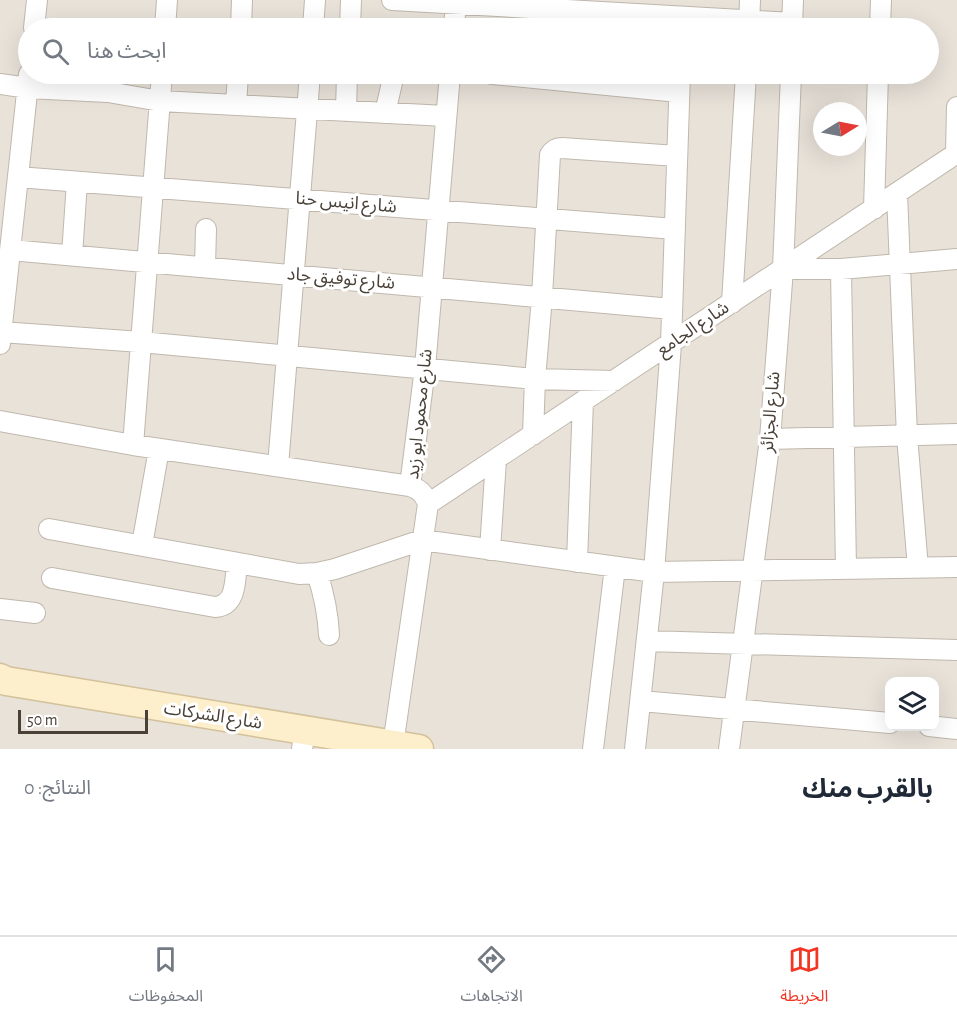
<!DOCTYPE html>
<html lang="ar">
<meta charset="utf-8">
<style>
:root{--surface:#fff;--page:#f6f6f7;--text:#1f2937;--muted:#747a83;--line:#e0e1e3;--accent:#f33523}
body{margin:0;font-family:"Alegreya Sans","Noto Sans Arabic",sans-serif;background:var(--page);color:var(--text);direction:rtl}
.controls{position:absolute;right:18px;bottom:18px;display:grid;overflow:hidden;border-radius:12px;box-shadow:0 6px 24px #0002}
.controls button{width:54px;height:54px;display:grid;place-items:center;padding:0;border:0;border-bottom:2px solid var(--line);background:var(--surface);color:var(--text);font:30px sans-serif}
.compass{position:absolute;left:813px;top:102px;width:54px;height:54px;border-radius:50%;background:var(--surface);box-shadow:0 6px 24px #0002;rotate:80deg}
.scale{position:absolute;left:18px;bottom:15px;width:130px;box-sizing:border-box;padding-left:6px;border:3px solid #494138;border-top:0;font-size:16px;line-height:21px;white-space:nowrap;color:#494138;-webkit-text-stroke:4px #fff;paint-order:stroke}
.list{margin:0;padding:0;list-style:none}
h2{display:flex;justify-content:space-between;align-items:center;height:78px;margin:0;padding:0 24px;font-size:26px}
h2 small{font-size:20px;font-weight:400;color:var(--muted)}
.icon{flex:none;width:33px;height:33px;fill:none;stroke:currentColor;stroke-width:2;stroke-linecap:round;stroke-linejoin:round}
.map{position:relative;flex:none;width:957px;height:749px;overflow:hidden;direction:ltr}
.search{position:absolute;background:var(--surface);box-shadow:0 6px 24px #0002;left:18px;right:18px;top:18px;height:66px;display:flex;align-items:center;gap:15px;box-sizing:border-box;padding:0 21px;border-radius:33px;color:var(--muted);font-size:22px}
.sheet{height:186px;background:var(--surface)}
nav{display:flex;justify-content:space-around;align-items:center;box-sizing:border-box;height:84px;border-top:2px solid var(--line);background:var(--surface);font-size:16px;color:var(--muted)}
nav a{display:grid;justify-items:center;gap:3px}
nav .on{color:var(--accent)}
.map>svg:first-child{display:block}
</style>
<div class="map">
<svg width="957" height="749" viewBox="0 0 957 749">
<rect width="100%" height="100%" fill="#f5f1ea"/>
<path fill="#e8e2d9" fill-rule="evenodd" d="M0 0H957V749H0ZM28 28H928V74H28ZM822 111H858V147H822ZM890 682H934V726H890Z"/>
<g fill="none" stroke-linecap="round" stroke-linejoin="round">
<g stroke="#c0b8ad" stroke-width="22">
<path id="minor" d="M392 0 793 23
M34 28 37 0
M165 28 167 0
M241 28 242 0
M313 28 315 0
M350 28 351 0
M454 28 456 0
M749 28 750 0
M792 28 793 0
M880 28 881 0
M492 74 679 92
M0 84 28 88 108 92 160 101 446 116
M108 92 109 74
M236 105 238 74
M346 111 347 74
M385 113 394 74
M956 154 957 107
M18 177 675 229
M897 194 907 436 918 568
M874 209 878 74
M10 250 672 309
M72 255 77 182
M205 267 206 229
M783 269H841L957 259
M841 269 846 569
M732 303 746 74
M1 332 141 342 535 379 614 381
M0 344 29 74
M0 421 133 445 410 486
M533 435 535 379 542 297 550 155C553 150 556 148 562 148L677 156
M770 439 957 434
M133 445 162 74
M278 466 310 74
M428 504 957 153
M49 529 299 574 317 573 335 569 422 540 654 572 957 567
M142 545 159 449
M490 550 496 460
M577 562 583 401
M317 573C324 594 328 613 329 635
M52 578 215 607C237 606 235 579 237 563
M0 609 35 613
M647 641 957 650
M641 701 890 723
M929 726 957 729
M393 745 428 504C424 494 421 490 410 486L425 368 450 74
M302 749 305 731
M593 749 615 567
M635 749 654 572 671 344 680 74
M729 749 770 439 783 269 791 74"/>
</g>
<g stroke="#d3c19b" stroke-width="31">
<path id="secondary" d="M0 678 6 681 419 749"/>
</g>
<use href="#minor" stroke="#fff" stroke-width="20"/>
<use href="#secondary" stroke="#fdeecc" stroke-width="28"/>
</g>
<g text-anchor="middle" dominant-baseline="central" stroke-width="6" stroke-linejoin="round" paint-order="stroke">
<g font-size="18" fill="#494138" stroke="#fff">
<text transform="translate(346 203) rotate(5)">شارع انيس حنا</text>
<text transform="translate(341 279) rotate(5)">شارع توفيق جاد</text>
<text transform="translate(693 329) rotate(-34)">شارع الجامع</text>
<text transform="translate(771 412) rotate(-85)">شارع الجزائر</text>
<text transform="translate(420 414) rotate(-84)">شارع محمود ابو زيد</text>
<text transform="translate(213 716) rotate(9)">شارع الشركات</text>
</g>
</g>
</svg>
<div class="controls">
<button><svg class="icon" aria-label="layers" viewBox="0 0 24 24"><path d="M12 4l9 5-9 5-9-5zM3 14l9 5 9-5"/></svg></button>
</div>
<svg class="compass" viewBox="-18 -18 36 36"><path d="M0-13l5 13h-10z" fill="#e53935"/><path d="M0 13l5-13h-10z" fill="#747a83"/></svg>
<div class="scale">50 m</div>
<div class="search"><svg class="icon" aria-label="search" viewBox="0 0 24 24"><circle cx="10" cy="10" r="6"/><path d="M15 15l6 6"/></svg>ابحث هنا</div>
</div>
<section class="sheet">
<h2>بالقرب منك<small>النتائج: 0</small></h2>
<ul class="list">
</ul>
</section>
<nav>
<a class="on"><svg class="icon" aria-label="map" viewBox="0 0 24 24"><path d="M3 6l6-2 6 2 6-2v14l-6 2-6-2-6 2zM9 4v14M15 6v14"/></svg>الخريطة</a>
<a><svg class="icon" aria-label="directions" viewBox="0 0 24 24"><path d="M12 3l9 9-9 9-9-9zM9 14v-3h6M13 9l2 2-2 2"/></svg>الاتجاهات</a>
<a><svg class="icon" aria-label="saved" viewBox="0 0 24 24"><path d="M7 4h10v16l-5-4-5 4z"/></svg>المحفوظات</a>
</nav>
